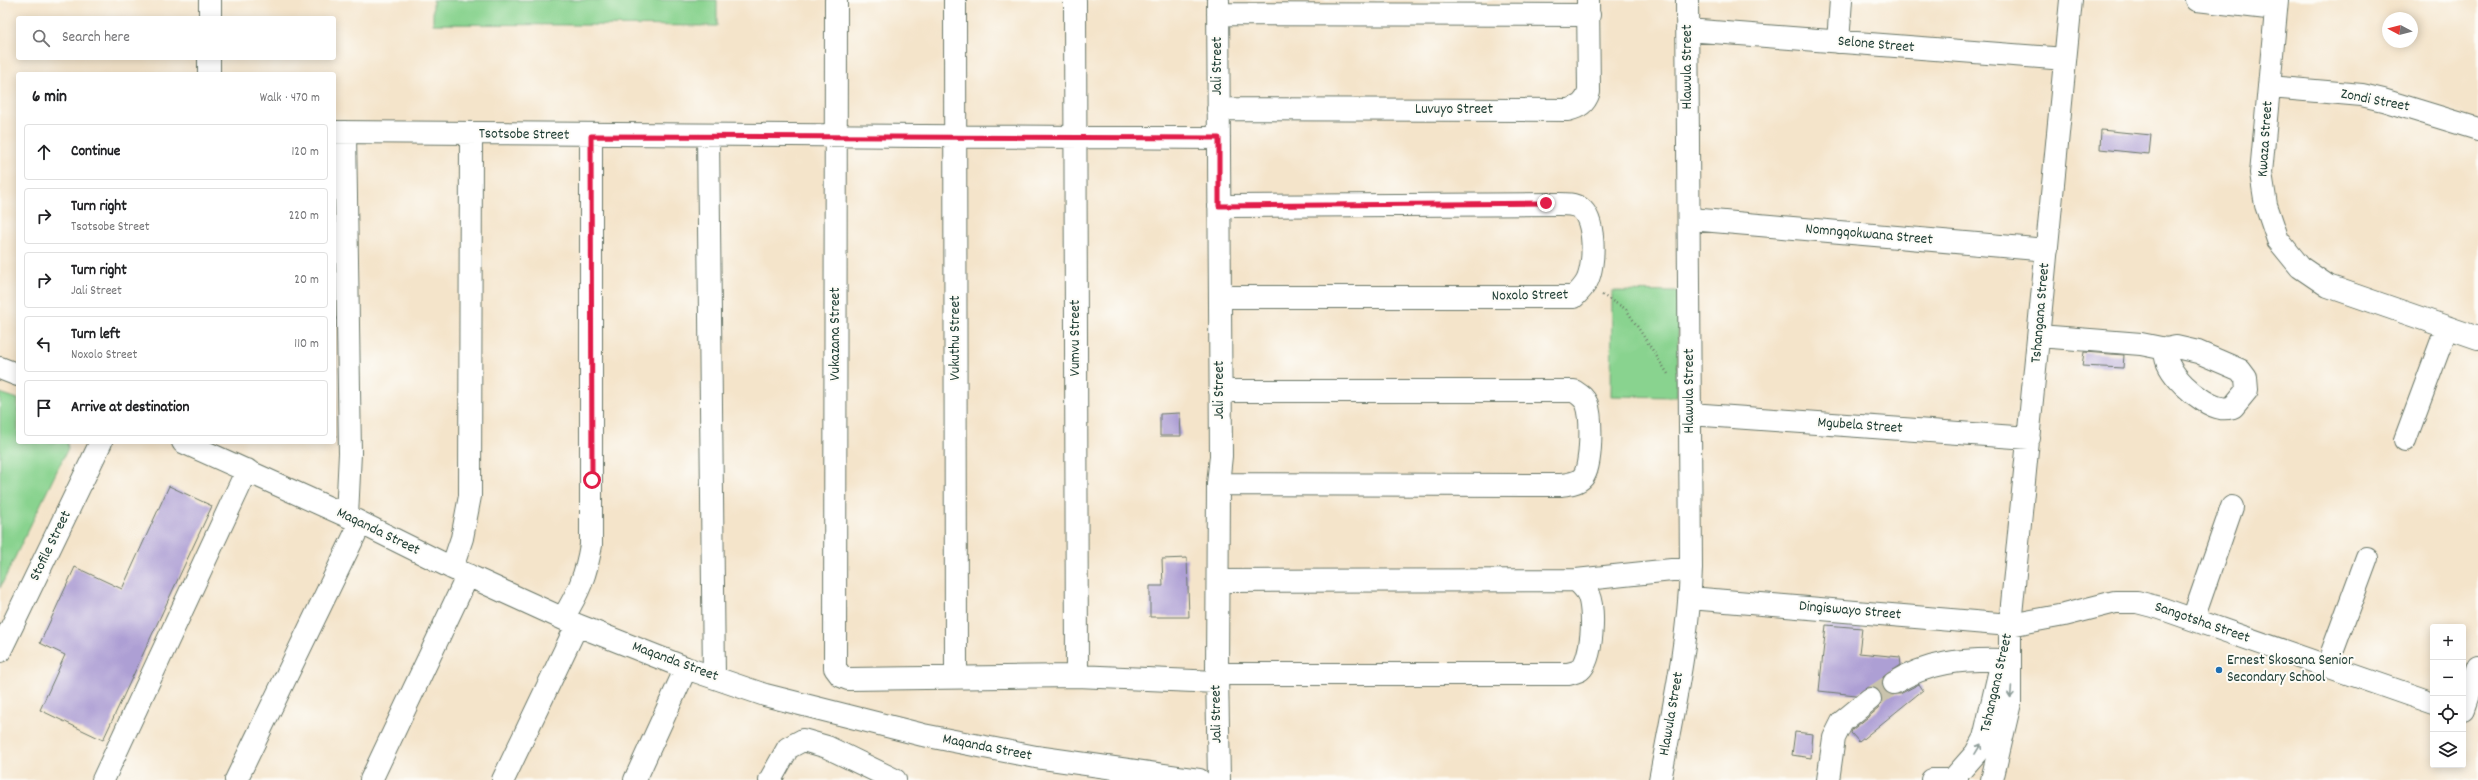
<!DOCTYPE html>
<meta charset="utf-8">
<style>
:root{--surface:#fff;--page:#f2f2f2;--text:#202124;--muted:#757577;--line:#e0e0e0}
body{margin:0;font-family:Dekko,sans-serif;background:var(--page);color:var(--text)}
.controls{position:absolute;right:12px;bottom:12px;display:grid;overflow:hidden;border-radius:4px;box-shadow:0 2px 10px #0003}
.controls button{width:36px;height:36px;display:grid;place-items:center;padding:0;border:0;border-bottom:1px solid var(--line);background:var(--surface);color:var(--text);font:20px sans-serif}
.compass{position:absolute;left:2382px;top:12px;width:36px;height:36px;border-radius:50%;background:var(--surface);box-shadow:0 2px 10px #0003;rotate:277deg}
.stop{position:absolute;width:12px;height:12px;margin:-9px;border:3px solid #e11d48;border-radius:50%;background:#fff}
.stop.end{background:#e11d48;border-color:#fff;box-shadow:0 1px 4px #0008}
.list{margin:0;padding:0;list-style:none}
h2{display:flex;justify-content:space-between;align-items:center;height:52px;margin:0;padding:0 16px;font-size:17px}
h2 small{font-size:13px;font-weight:400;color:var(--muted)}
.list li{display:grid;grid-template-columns:26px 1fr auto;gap:12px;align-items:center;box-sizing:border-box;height:56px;margin:0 8px 8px;padding:0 8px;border:1px solid var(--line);border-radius:4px}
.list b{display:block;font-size:15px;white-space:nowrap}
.list p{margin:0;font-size:13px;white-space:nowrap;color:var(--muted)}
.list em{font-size:13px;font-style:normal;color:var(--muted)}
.icon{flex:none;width:22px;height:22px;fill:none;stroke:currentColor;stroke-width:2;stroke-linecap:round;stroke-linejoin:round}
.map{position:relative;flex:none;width:2478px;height:780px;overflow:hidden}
.search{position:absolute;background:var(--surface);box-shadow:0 2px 10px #0003;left:16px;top:16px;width:320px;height:44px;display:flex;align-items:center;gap:10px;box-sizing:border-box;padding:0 14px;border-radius:4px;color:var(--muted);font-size:15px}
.panel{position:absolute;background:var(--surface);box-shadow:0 2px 10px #0003;left:16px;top:72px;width:320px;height:372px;border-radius:4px}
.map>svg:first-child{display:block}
</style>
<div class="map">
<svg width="2478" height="780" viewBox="0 0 2478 780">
<rect width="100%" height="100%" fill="#fdfcf7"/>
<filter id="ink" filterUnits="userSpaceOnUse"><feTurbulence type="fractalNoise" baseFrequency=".025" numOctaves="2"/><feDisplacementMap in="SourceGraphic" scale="8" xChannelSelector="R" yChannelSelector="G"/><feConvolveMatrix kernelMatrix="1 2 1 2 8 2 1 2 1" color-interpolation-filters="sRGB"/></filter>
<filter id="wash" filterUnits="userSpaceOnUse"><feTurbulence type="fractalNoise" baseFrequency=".012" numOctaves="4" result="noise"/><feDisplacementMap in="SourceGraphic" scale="16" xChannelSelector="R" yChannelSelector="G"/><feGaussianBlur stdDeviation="0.9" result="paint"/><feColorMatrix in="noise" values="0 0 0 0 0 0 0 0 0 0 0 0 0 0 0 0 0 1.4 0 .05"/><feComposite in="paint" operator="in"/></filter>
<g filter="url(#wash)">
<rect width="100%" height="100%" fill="#f4e4ca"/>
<path fill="#89d38f" stroke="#548862" d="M433 0H717V26L433 24Z
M1612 291 1679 292 1677 397 1611 396Z
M0 393 18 399V442H67L68 448 0 588Z"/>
<g id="blocks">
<path fill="#ad9fd4" d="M2101 130 2151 135 2149 154 2100 149Z
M2084 352 2124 355 2123 368 2082 366Z
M1180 413 1181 436H1160V414Z
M169 486 212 506 103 740 40 710 65 655 40 643 75 567 122 589Z
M1187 558 1189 617H1150V586H1163L1162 559Z
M1826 625 1862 628 1859 653 1900 657 1901 665 1883 677V689L1887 693 1900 694 1919 684 1923 690 1859 742 1851 733 1852 730 1878 709 1886 697H1882L1875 687H1868L1856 695 1819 691Z
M1795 732 1813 734 1811 758 1792 755Z"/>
</g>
</g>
<g filter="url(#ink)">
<use href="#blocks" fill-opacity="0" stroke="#6a7768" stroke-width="1"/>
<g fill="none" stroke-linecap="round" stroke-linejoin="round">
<path stroke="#c9c3ac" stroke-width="22" stroke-dasharray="22 11" stroke-linecap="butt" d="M1870 699 1894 683"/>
<g stroke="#6a7768" stroke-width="24">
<path id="minor" d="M836 0 835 668 841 676 848 679 1077 676 1217 682
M955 0 956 677
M1075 0 1077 676
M1218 0 1221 456 1218 484 1217 674 1219 780
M2197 0 2276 9
M2277 0 2261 173 2266 205 2278 240 2300 267 2328 286 2478 338
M1218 14 1589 15
M210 18V0
M1687 30 2065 59
M1838 42 1841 0
M209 74V58
M2270 87 2362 95 2383 100 2478 129
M1218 109 1568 110C1579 107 1585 104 1589 92L1588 0
M334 132 1219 138
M345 132 350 453 347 516
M708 135 714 677
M1219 206 1559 204C1566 204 1574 204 1580 208 1596 219 1595 265 1587 281 1584 287 1579 292 1574 297H1220
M1690 219 2047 250
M2039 336 2141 344 2166 349 2176 347 2198 352 2240 370 2246 378 2247 390 2233 407C2229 408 2224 409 2221 408 2201 405 2161 370 2166 349
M0 368 18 375
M1690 414 2029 438
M2405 440 2447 327
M183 442 347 516 452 568 577 625 686 668 765 695 923 735 1036 757 1199 780
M1218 484 1561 485C1569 484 1578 483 1583 477 1592 466 1592 417 1587 404 1584 397 1580 395 1574 391H1220
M452 568 462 538 470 496 471 134
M1219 581 1576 580 1691 568
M1690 598 2010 625 2064 615 2115 602H2137L2160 608 2433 703
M563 618C579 592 586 575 591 545V136
M2193 619 2232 507
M0 651 101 442
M2327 666 2367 558
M1217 674H1568C1572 673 1576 672 1580 670 1593 658 1595 610 1588 594 1585 588 1580 584 1576 580
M1894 683C1928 662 1963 659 2002 660
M2463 709 2478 666
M1953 779 1976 753 1984 738 2002 661
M103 780 247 470
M236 780 360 524
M371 780 468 575
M503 780 577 625
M635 780 686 668
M770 780 788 748 803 740 827 747 895 780
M1660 780C1673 710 1689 639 1691 568L1687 0
M1828 780 1834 738 1842 722 1870 699
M1932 780H1957
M1992 780 2010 703V625L2071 0"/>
</g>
<path stroke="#6a7768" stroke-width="2.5" stroke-dasharray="1 3" stroke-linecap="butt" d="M1602 295 1626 309 1668 374"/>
<use href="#minor" stroke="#fff" stroke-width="22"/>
</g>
<defs><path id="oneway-shaft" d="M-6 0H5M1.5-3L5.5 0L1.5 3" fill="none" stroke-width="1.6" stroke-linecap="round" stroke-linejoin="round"/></defs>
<g stroke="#8f9e9a">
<use href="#oneway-shaft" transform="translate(2011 692) rotate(94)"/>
<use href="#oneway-shaft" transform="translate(1978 749) rotate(-59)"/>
</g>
</g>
<g fill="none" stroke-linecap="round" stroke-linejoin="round" filter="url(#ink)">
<path stroke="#e11d48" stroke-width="5" d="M592 480 591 136 1219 138V206L1546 203"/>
</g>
<circle fill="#1f6fb2" stroke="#fdfcf7" stroke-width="1.5" cx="2219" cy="670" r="4"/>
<g text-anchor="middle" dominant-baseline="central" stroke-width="4" stroke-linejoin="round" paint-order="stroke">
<g font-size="15" fill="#1f3d34" stroke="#fdfcf7">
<text transform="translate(1876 45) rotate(5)">Selone Street</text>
<text transform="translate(1218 66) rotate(-90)">Jali Street</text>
<text transform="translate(1688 67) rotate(-90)">Hlawula Street</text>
<text transform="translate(2375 101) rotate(11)">Zondi Street</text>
<text x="1454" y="110">Luvuyo Street</text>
<text transform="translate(524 135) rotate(1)">Tsotsobe Street</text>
<text transform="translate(2266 139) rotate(-86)">Kwaza Street</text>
<text transform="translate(1869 235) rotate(5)">Nomngqokwana Street</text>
<text transform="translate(1530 296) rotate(-1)">Noxolo Street</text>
<text transform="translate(2041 313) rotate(-85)">Tshangana Street</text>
<text transform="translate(836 334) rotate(-90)">Vukazana Street</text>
<text transform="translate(956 338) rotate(-90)">Vukuthu Street</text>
<text transform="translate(1076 338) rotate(-90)">Vumvu Street</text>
<text transform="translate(1220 390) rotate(-90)">Jali Street</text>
<text transform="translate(1690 391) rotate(-90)">Hlawula Street</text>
<text transform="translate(1860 426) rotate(4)">Mgubela Street</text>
<text transform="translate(378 532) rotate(26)">Maqanda Street</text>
<text transform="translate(51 546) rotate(-64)">Stofile Street</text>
<text transform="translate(1850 611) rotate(5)">Dingiswayo Street</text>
<text transform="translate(2202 623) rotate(19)">Sangotsha Street</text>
<text transform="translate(675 662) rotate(20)">Maqanda Street</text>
<text transform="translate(1997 683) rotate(-77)">Tshangana Street</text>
<text transform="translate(1217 714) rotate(-91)">Jali Street</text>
<text transform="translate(1672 714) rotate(-80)">Hlawula Street</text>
<text transform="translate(987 748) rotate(11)">Maqanda Street</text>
</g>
<g font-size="15" fill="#1f3d34" stroke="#fdfcf7" text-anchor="start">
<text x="2227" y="661">Ernest Skosana Senior<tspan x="2227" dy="17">Secondary School</tspan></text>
</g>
</g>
</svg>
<div class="controls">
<button>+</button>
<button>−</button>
<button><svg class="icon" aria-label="locate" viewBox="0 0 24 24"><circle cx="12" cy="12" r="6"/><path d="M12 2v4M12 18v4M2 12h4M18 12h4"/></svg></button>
<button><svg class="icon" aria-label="layers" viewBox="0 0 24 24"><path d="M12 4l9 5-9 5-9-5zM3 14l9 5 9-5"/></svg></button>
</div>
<svg class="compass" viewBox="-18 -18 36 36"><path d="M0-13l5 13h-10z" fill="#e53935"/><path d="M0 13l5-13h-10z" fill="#757577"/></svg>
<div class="stop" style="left:592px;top:480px"></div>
<div class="stop end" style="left:1546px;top:203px"></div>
<div class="search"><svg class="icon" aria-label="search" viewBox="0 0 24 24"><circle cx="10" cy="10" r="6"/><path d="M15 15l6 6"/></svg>Search here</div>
<section class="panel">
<h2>6 min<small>Walk · 470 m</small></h2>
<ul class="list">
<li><svg class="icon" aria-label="ahead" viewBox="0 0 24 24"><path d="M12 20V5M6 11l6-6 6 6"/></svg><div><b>Continue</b></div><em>120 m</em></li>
<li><svg class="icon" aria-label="right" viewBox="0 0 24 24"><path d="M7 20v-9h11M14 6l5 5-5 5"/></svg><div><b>Turn right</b><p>Tsotsobe Street</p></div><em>220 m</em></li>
<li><svg class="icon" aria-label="right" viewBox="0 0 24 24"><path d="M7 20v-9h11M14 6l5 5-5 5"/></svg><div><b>Turn right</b><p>Jali Street</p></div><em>20 m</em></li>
<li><svg class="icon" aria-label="left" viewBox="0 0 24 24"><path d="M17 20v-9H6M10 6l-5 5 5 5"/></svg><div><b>Turn left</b><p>Noxolo Street</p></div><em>110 m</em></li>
<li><svg class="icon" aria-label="arrive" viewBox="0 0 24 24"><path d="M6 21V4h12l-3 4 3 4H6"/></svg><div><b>Arrive at destination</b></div></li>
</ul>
</section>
</div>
